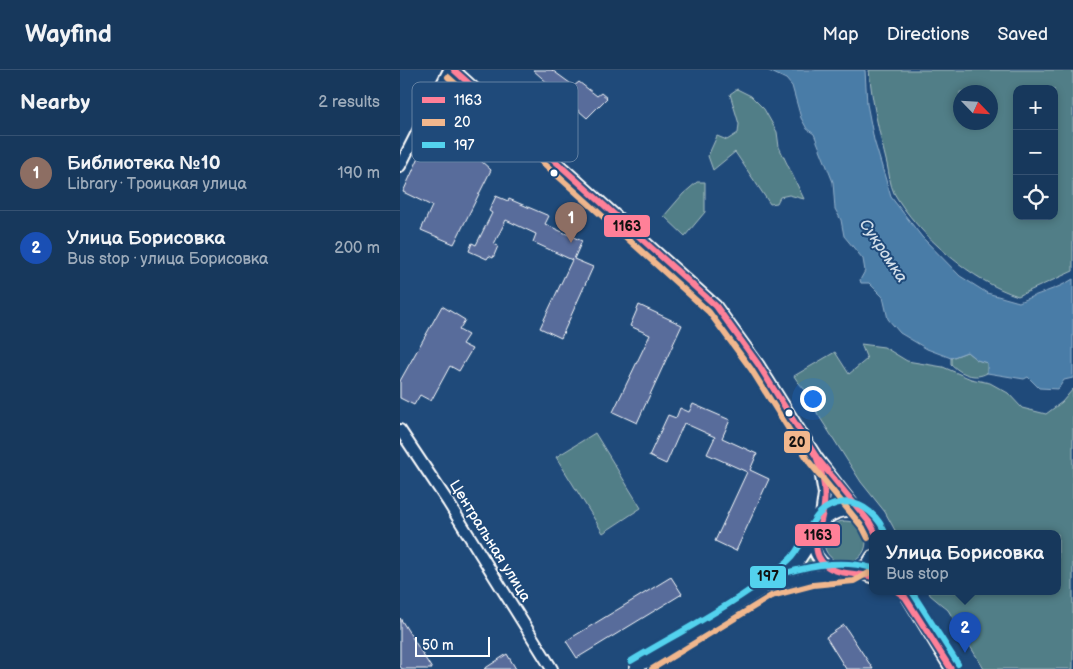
<!DOCTYPE html>
<meta charset="utf-8">
<style>
:root{--surface:#17385c;--page:#244365;--text:#f1f3f6;--muted:#9eacbb;--line:#365272;--accent:#d6ab8b}
body{margin:0;font-family:"Balsamiq Sans",sans-serif;background:var(--page);color:var(--text)}
.controls{position:absolute;right:15px;top:15px;display:grid;overflow:hidden;border-radius:10px;box-shadow:0 2px 8px #0003}
.controls button{width:45px;height:45px;display:grid;place-items:center;padding:0;border:0;border-bottom:1px solid var(--line);background:var(--surface);color:var(--text);font:25px sans-serif}
.compass{position:absolute;left:553px;top:15px;width:45px;height:45px;border-radius:50%;background:var(--surface);box-shadow:0 2px 8px #0003;rotate:115deg}
.scale{position:absolute;left:15px;bottom:12px;width:75px;box-sizing:border-box;padding-left:5px;border:2px solid #fff;border-top:0;font-size:14px;line-height:18px;white-space:nowrap;color:#fff;-webkit-text-stroke:4px #1f4a7a;paint-order:stroke}
.you{position:absolute;left:412px;top:328px;width:18px;height:18px;margin:-12px;border:4px solid #fff;border-radius:50%;background:#1a73e8;box-shadow:0 0 0 8px #1a73e833}
.badge{display:grid;place-items:center;width:32px;height:32px;border-radius:50%;background:var(--accent);color:#fff;font-size:16px;font-weight:700}
.pin{position:absolute;translate:-50% -41px;filter:drop-shadow(0 1px 2px #0008)}
.pin::after{content:'';position:absolute;top:26px;width:18px;height:15px;background:inherit;clip-path:polygon(0 0,100% 0,50% 100%)}
.popup{position:absolute;left:469px;top:460px;width:192px;height:65px;box-sizing:border-box;display:grid;place-content:center;border-radius:10px;background:var(--surface);filter:drop-shadow(0 1px 4px #0005);font-size:16px;white-space:nowrap;color:var(--muted)}
.popup b{font-size:19px;color:var(--text)}
.popup::after{content:'';position:absolute;left:50%;top:100%;margin-left:-10px;border:10px solid transparent;border-top-color:var(--surface)}
.list{margin:0;padding:0;list-style:none}
h2{display:flex;justify-content:space-between;align-items:center;height:65px;margin:0;padding:0 20px;font-size:21px}
h2 small{font-size:16px;font-weight:400;color:var(--muted)}
.list li{display:grid;grid-template-columns:32px 1fr auto;gap:15px;align-items:center;box-sizing:border-box;height:75px;padding:0 20px;border-top:1px solid var(--line)}
.list b{display:block;font-size:19px;white-space:nowrap}
.list p{margin:0;font-size:16px;white-space:nowrap;color:var(--muted)}
.list em{font-size:16px;font-style:normal;color:var(--muted)}
.icon{flex:none;width:28px;height:28px;fill:none;stroke:currentColor;stroke-width:2;stroke-linecap:round;stroke-linejoin:round}
.map{position:relative;flex:none;width:673px;height:599px;overflow:hidden}
header{display:flex;align-items:center;gap:30px;box-sizing:border-box;height:70px;padding:0 25px;background:var(--surface);border-bottom:1px solid var(--line)}
header strong{font-size:24px}
nav{display:flex;gap:28px;margin-inline-start:auto;font-size:18px}
main{display:flex}
aside{flex:1;background:var(--surface)}
.map>svg:first-child{display:block}
</style>
<header>
<strong>Wayfind</strong>
<nav><a>Map</a><a>Directions</a><a>Saved</a></nav>
</header>
<main>
<aside>
<h2>Nearby<small>2 results</small></h2>
<ul class="list">
<li><span class="badge" style="background:#8d6e63">1</span><div><b>Библиотека №10</b><p>Library · Троицкая улица</p></div><em>190 m</em></li>
<li><span class="badge" style="background:#1a4fb4">2</span><div><b>Улица Борисовка</b><p>Bus stop · улица Борисовка</p></div><em>200 m</em></li>
</ul>
</aside>
<div class="map">
<svg width="673" height="599" viewBox="0 0 673 599">
<rect width="100%" height="100%" fill="#1f4a7a"/>
<filter id="ink" filterUnits="userSpaceOnUse"><feTurbulence type="fractalNoise" baseFrequency=".02" numOctaves="2"/><feDisplacementMap in="SourceGraphic" scale="10" xChannelSelector="R" yChannelSelector="G"/><feConvolveMatrix kernelMatrix="1 2 1 2 8 2 1 2 1" color-interpolation-filters="sRGB"/></filter>
<g filter="url(#ink)">
<path fill="#517e87" stroke="#a8bec3" fill-rule="evenodd" d="M469 0H673V201L618 226C573 212 518 165 494 123 490 115 489 103 487 94 479 62 472 32 469 0ZM617 19H654V146H617ZM560 22H590V52H560Z
M337 19 351 26 364 39 377 62 379 77 404 129 389 125 380 127 377 133 370 134 335 82 313 100 308 86 317 66 327 70 338 63 339 54 330 24Z
M297 112H305V142L285 166 264 146 283 124Z
M461 274 484 277 507 291 543 297 571 309 590 313 608 323 622 338 646 344 662 332 673 319V599H584L548 540 530 525 529 522H658V464H497L485 442 461 412 417 343C416 326 402 320 394 306L435 282 449 304 467 289Z
M567 282 577 290 588 293 587 303C575 310 561 304 551 294V288Z
M195 363 241 438 203 463 156 387Z
M424 472a21 21 0 1 1 42 0a21 21 0 1 1-42 0Z
M409 487 418 499 387 507Z"/>
<path fill="#4a7ca7" stroke="#92b0ca" d="M367 0H465L467 34 474 70 491 127 522 167 560 206 587 223 619 232C638 223 656 220 673 209V308L664 310 658 319 639 318 628 307 624 309 587 303V293L577 290 567 282 551 288 527 279 500 263 488 249 483 227 469 213H461L460 210 465 201 463 189 444 166 441 150 435 139 433 112 414 64 407 59 401 48 392 16 386 9Z"/>
<path fill="#586c9b" stroke="#fff" d="M133 0H152L174 16 179 12 197 26 201 23 207 28 187 48Z
M36 50 91 100 54 174 21 160 32 136 3 122Z
M96 126 108 131 109 129 149 146 145 154 182 171 174 189 193 197 161 268 140 258 172 190 133 172 136 164 106 150 94 174 98 176 93 188 89 186 87 189 69 181 72 173 76 175 92 143 89 141Z
M239 235 282 255 237 353 213 342 250 265 230 256Z
M42 236 65 250 59 260 68 265 62 274 72 279 59 301 50 296 31 331 20 325 14 335 0 328V311Z
M293 334 330 350 322 368 357 384 350 400 369 409 336 481 315 471 347 402 307 384 315 367 284 353 266 394 249 386 268 345 276 348 280 338 289 342Z
M271 507 282 524 177 588 166 571Z
M0 548 32 599H2L0 596Z
M444 555 473 599H446L426 567Z
M107 584 116 599H84Z"/>
<g fill="none" stroke-linecap="round" stroke-linejoin="round">
<g stroke="#fff" stroke-width="14">
<path id="minor" d="M54 0 316 236 358 294 417 388 462 446
M0 96 49 0
M0 360 48 432 152 599
M418 389 424 424 420 453
M452 503 467 494 472 486
M472 507C458 501 441 507 428 497 383 466 456 409 476 464
M374 515 412 506 438 503
M504 522 551 599
M235 599 362 520 395 497 414 468"/>
</g>
<use href="#minor" stroke="#1f4a7a" stroke-width="10"/>
<g stroke="#1f4a7a" stroke-width="10">
<path id="bus-1" d="M54 0 316 236 358 294 417 388 470 453 476 464
M416 386C422 401 426 419 424 435 422 459 403 487 434 500 446 505 460 503 472 507
M498 522 505 527 551 599"/>
</g>
<g stroke="#1f4a7a" stroke-width="10">
<path id="bus-2" d="M48 7 309 242 351 299 410 393 463 458 468 468
M252 599 371 526 413 515 454 511 472 501"/>
</g>
<g stroke="#1f4a7a" stroke-width="10">
<path id="bus-3" d="M369 508C403 497 438 488 472 498
M512 522 558 594
M231 591C283 560 341 531 388 491 407 474 408 442 435 434 456 427 475 442 484 460"/>
</g>
<use href="#bus-1" stroke="#ff8098" stroke-width="6"/>
<use href="#bus-2" stroke="#f1b78d" stroke-width="6"/>
<use href="#bus-3" stroke="#53d2ee" stroke-width="6"/>
</g>
</g>
<g fill="#fff" stroke="#1f4a7a" stroke-width="2">
<circle cx="154" cy="103" r="4.5"/>
<circle cx="389" cy="343" r="4.5"/>
</g>
<g text-anchor="middle" dominant-baseline="central" stroke-width="4" stroke-linejoin="round" paint-order="stroke">
<g font-size="15" fill="#fff" stroke="#1f4a7a">
<text transform="translate(90 471) rotate(58)">Центральная улица</text>
</g>
<g font-size="16" font-style="italic" fill="#d2dee9" stroke="#1f4a7a">
<text transform="translate(483 181) rotate(56)">Сукромка</text>
</g>
</g>
<rect x="12" y="12" width="166" height="80" rx="8" fill="#1f4a7a" stroke="#6280a2" stroke-width="1"/>
<rect x="22" y="27" width="23" height="6" fill="#ff8098"/>
<rect x="22" y="49" width="23" height="7" fill="#f1b78d"/>
<rect x="22" y="72" width="23" height="6" fill="#53d2ee"/>
<g font-size="14" fill="#fff">
<text x="54" y="35">1163</text>
<text x="54" y="57">20</text>
<text x="54" y="80">197</text>
</g>
<g stroke="#1f4a7a" stroke-width="2">
<rect x="203" y="144" width="48" height="24" rx="5" fill="#ff8098"/>
<rect x="383" y="360" width="28" height="24" rx="5" fill="#f1b78d"/>
<rect x="394" y="453" width="47" height="24" rx="5" fill="#ff8098"/>
<rect x="349" y="495" width="38" height="24" rx="5" fill="#53d2ee"/>
</g>
<g font-size="14" text-anchor="middle" font-weight="bold" fill="#111">
<text x="227" y="161">1163</text>
<text x="397" y="377">20</text>
<text x="418" y="470">1163</text>
<text x="368" y="511">197</text>
</g>
</svg>
<div class="controls">
<button>+</button>
<button>−</button>
<button><svg class="icon" aria-label="locate" viewBox="0 0 24 24"><circle cx="12" cy="12" r="6"/><path d="M12 2v4M12 18v4M2 12h4M18 12h4"/></svg></button>
</div>
<svg class="compass" viewBox="-18 -18 36 36"><path d="M0-13l5 13h-10z" fill="#e53935"/><path d="M0 13l5-13h-10z" fill="#9eacbb"/></svg>
<div class="scale">50 m</div>
<div class="you"></div>
<div class="pin badge" style="left:171px;top:173px;background:#8d6e63">1</div>
<div class="pin badge" style="left:565px;top:583px;background:#1a4fb4">2</div>
<div class="popup"><b>Улица Борисовка</b>Bus stop</div>
</div>
</main>
